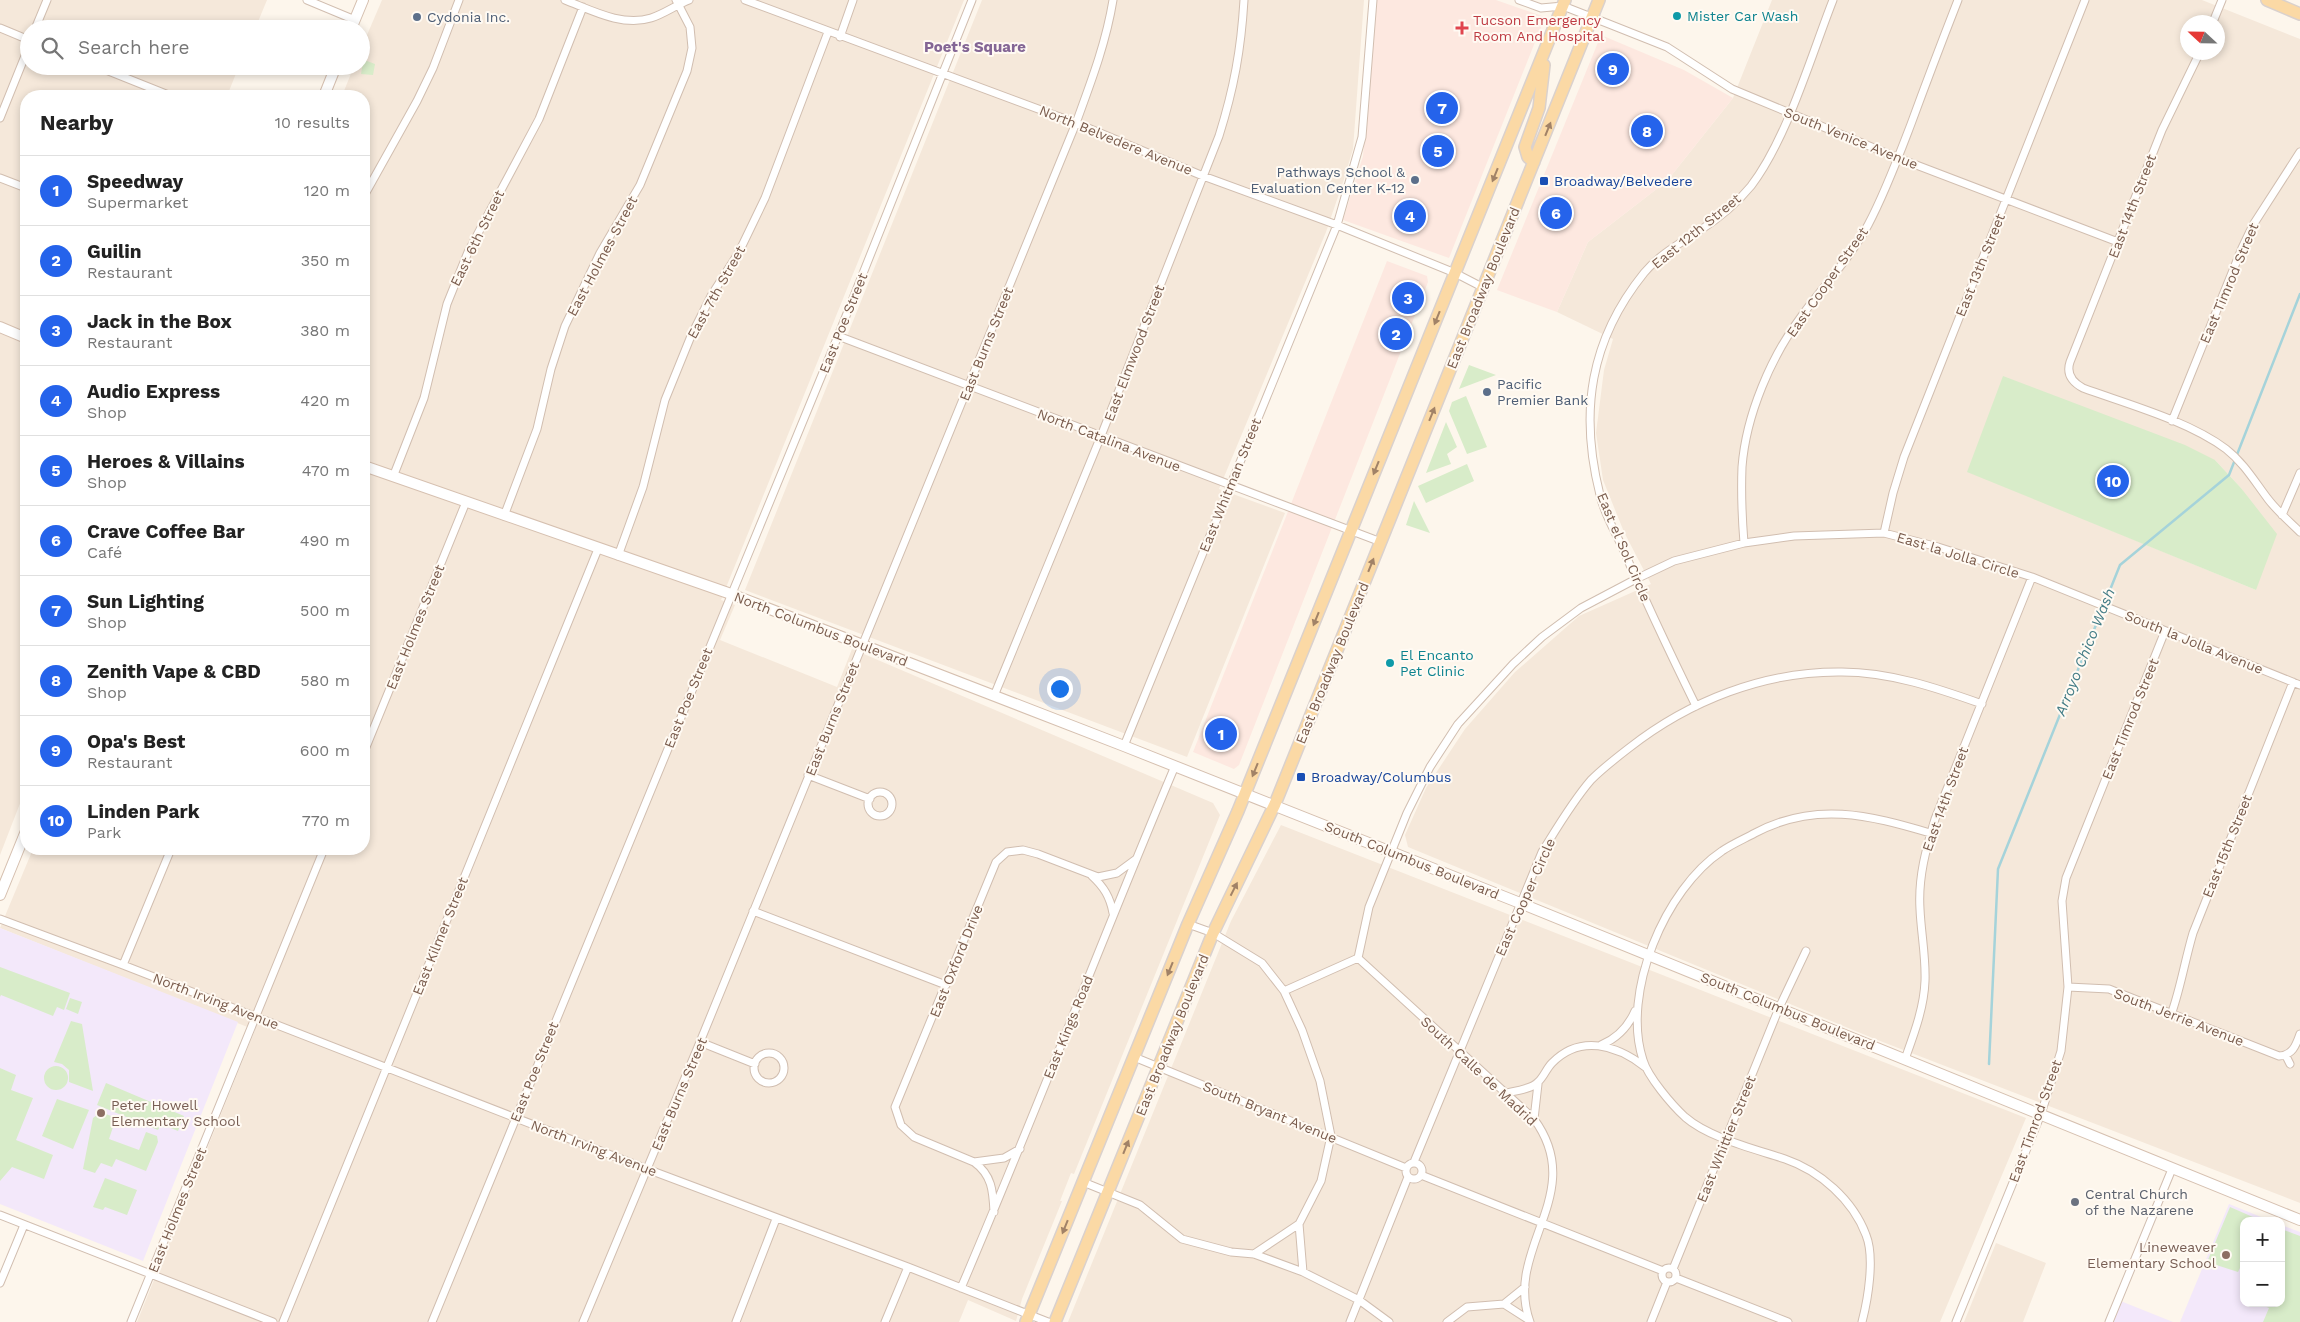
<!DOCTYPE html>
<meta charset="utf-8">
<style>
:root{--surface:#fff;--page:#f6f6f6;--text:#222;--muted:#767676;--line:#e0e0e0;--accent:#2563eb}
body{margin:0;font-family:"Work Sans",sans-serif;background:var(--page);color:var(--text)}
.controls{position:absolute;right:15px;bottom:15px;display:grid;overflow:hidden;border-radius:10px;box-shadow:0 2px 8px #0003}
.controls button{width:45px;height:45px;display:grid;place-items:center;padding:0;border:0;border-bottom:1px solid var(--line);background:var(--surface);color:var(--text);font:25px sans-serif}
.compass{position:absolute;left:2180px;top:15px;width:45px;height:45px;border-radius:50%;background:var(--surface);box-shadow:0 2px 8px #0003;rotate:292deg}
.you{position:absolute;left:1059px;top:688px;width:18px;height:18px;margin:-12px;border:4px solid #fff;border-radius:50%;background:#1a73e8;box-shadow:0 0 0 8px #1a73e833}
.badge{display:grid;place-items:center;width:32px;height:32px;border-radius:50%;background:var(--accent);color:#fff;font-size:16px;font-weight:700}
.pin{position:absolute;translate:-50% -50%;border:2px solid #fff;box-shadow:0 1px 5px #0006}
.list{margin:0;padding:0;list-style:none}
h2{display:flex;justify-content:space-between;align-items:center;height:65px;margin:0;padding:0 20px;font-size:21px}
h2 small{font-size:16px;font-weight:400;color:var(--muted)}
.list li{display:grid;grid-template-columns:32px 1fr auto;gap:15px;align-items:center;box-sizing:border-box;height:70px;padding:0 20px;border-top:1px solid var(--line)}
.list b{display:block;font-size:19px;white-space:nowrap}
.list p{margin:0;font-size:16px;white-space:nowrap;color:var(--muted)}
.list em{font-size:16px;font-style:normal;color:var(--muted)}
.icon{flex:none;width:28px;height:28px;fill:none;stroke:currentColor;stroke-width:2;stroke-linecap:round;stroke-linejoin:round}
.map{position:relative;flex:none;width:2300px;height:1322px;overflow:hidden}
.search{position:absolute;background:var(--surface);box-shadow:0 2px 8px #0003;left:20px;top:20px;width:350px;height:55px;display:flex;align-items:center;gap:12px;box-sizing:border-box;padding:0 18px;border-radius:28px;color:var(--muted);font-size:19px}
.panel{position:absolute;background:var(--surface);box-shadow:0 2px 8px #0003;left:20px;top:90px;width:350px;height:765px;border-radius:20px}
.map>svg:first-child{display:block}
</style>
<div class="map">
<svg width="2300" height="1322" viewBox="0 0 2300 1322">
<rect width="100%" height="100%" fill="#fdf6ec"/>
<path fill="#f5e8da" fill-rule="evenodd" d="M0 0H267L255 29H29V66H239L227 96H26V788L0 855Z
M382 0H964L721 600 735 605 720 640 837 687 852 649 1213 803 1220 815 1074 1174 1071 1173 1060 1201H1062L1022 1299 1016 1321 968 1300 959 1322H137L255 1030 0 928 33 849H364V96H342L354 66H361V49Z
M982 0H1364L1353 149 1344 179 1326 232 1219 489 1285 513 1187 757 745 590Z
M1772 0H2202L2300 39V1203L1875 1039 1408 847 1405 835 1426 788 1465 729 1515 672 1579 616 1651 584 1624 532 1603 480 1596 433 1604 370 1613 339 1557 312 1588 242 1667 181 1733 98ZM2188 22H2218V52H2188ZM2215 460 2241 488 2253 506 2256 590 1967 471Z
M1281 825 2026 1118 1940 1322H1068L1231 921Z
M1996 1243 2046 1263 2023 1322H1964Z"/>
<path fill="#fde8e0" d="M1377 0H1496L1545 17 1449 258 1343 220 1363 156Z
M1601 35 1684 70 1733 98 1667 181 1588 242 1557 312 1497 290Z
M1387 261 1427 276 1428 282 1239 765 1234 769 1193 752Z"/>
<path fill="#f3e8fa" d="M0 928 238 1022 143 1261 0 1204Z
M2229 1204 2271 1221H2244V1303H2281V1225L2300 1232V1322H2180Z
M2118 1300 2173 1322H2109Z"/>
<path fill="#d8ecc9" d="M367 61 375 64 373 75 361 74 363 62Z
M1469 365 1496 375 1459 389Z
M2003 376 2185 445 2215 460 2241 488 2277 534 2256 590 1967 472Z
M1466 396 1487 447 1467 454 1449 411 1452 402Z
M1446 422 1457 447 1447 454 1451 464 1426 473Z
M1467 464 1474 481 1426 503 1418 486Z
M1414 501 1430 533 1406 525Z
M0 967 70 993 64 1010 57 1007 53 1016 1 995 0 997Z
M70 998 82 1002 78 1014 66 1009Z
M71 1021 82 1024 93 1091 69 1082V1070L62 1064 54 1062Z
M44 1078a12 12 0 1 1 24 0a12 12 0 1 1-24 0Z
M0 1068 16 1075 11 1090 33 1098 16 1140 53 1155 44 1179 12 1167 0 1181Z
M106 1083 184 1116 178 1131 161 1124 158 1130 97 1105Z
M57 1099 89 1110 73 1149 42 1136Z
M101 1112 116 1118 109 1139 139 1150 146 1132 157 1136 158 1142 146 1171 116 1159 112 1167 101 1163 95 1173 83 1169 93 1118Z
M105 1178 137 1190 127 1215 105 1207 103 1210 93 1207Z
M2230 1207 2262 1221H2244V1260L2238 1272 2207 1262Z
M2281 1229 2300 1236V1322H2263L2269 1308 2256 1303H2281Z"/>
<g fill="none" stroke-linecap="round" stroke-linejoin="round">
<path stroke="#a5d3da" stroke-width="2.5" d="M1989 1064 1998 869 2120 565 2229 475 2300 294"/>
<g stroke="#d1beb0" stroke-width="9">
<path id="street" d="M307 0 355 20
M565 0C591 10 622 27 651 18 664 14 676 5 689 0
M745 0 1076 123 1203 176 1337 225 1455 273 1484 288
M1519 0 1541 8 1563 6 1609 24 1667 47 1732 89 1898 158 2118 242
M2213 22 2222 0
M0 28 29 40
M35 29 47 0
M840 37 853 0
M2200 52 2162 130 2070 362C2066 374 2072 382 2083 388 2127 404 2189 421 2226 449 2244 463 2255 482 2268 499 2277 511 2289 521 2300 532
M96 66 171 96
M0 118 29 46
M0 178 26 188
M364 196 417 101 433 68 459 0
M838 336 1381 542
M2172 421 2242 248 2253 225 2300 152
M393 477 424 398 447 304 468 252 539 119 583 7
M2282 515 2300 473
M504 516 537 429 551 369 565 326 600 253 640 185 687 71 692 48 690 27 676 0
M1884 533 1893 493 1904 457 2085 0
M1744 543C1742 518 1741 493 1742 467 1746 415 1771 356 1803 314 1825 284 1850 258 1868 225 1885 193 1898 158 1911 124 1926 83 1942 41 1958 0
M618 556 643 487 665 400 691 336 711 296 739 252 765 198 828 32
M994 696 1101 436 1219 136C1234 88 1241 50 1244 0
M1696 706C1671 655 1646 603 1624 551 1616 533 1604 514 1600 495 1579 412 1590 340 1644 273 1660 254 1679 244 1699 231 1718 219 1737 203 1751 186 1787 139 1811 56 1833 0
M1124 746 1337 225 1362 137 1373 0
M364 752 466 502
M808 775 870 799
M868 804a12 12 0 1 1 24 0a12 12 0 1 1-24 0Z
M1092 876C1104 887 1110 897 1113 913
M753 911 946 985
M0 919 123 965 647 1169 908 1267 1048 1322
M1188 924 1213 933 1262 963 1284 991 1302 1030 1320 1081 1331 1136 1321 1181 1299 1224 1303 1272
M1358 958 1369 907 1407 813 1430 767 1458 724 1513 664 1542 637 1581 608 1636 579 1674 561 1744 543 1794 536 1884 533 1938 547 2032 577 2300 685
M1358 958 1534 1119C1589 1194 1503 1248 1530 1322
M123 965 171 849
M2068 987 2109 989 2279 1056C2293 1055 2296 1045 2300 1034
M1284 991 1358 958
M2172 1012C2181 986 2185 960 2193 933L2293 682
M700 1042 755 1064
M1601 1045C1618 1038 1628 1027 1635 1011
M754 1068a15 15 0 1 1 30 0a15 15 0 1 1-30 0Z
M2286 1056 2290 1064
M1134 1057 1406 1168
M1905 1059C1914 1034 1924 1008 1925 981 1926 957 1921 933 1920 909 1918 877 1926 849 1935 819L2032 577
M1506 1093C1515 1091 1532 1089 1538 1082 1544 1077 1546 1069 1552 1063 1580 1034 1617 1045 1645 1067
M1534 1119 1538 1084
M974 1162 1004 1158 1020 1149
M1414 1162 1542 852C1557 828 1572 802 1591 780 1602 769 1616 758 1629 748 1689 701 1764 671 1842 672 1890 672 1937 688 1982 704
M1406 1171a8 8 0 1 1 16 0a8 8 0 1 1-16 0Z
M1421 1175 1663 1271
M1083 1182 1140 1205 1182 1239 1231 1252 1254 1254 1303 1272 1359 1300 1389 1322
M994 1212C993 1191 992 1175 974 1162L914 1137 901 1125 895 1107 996 862 1007 852 1023 850 1038 854 1098 877 1117 873 1136 859
M0 1215 273 1322
M1254 1254 1299 1224
M1662 1275a7 7 0 1 1 14 0a7 7 0 1 1-14 0Z
M1673 1269 1779 1008 1806 951
M1676 1278 1788 1322
M0 1283 24 1225
M961 1288C1035 1115 1102 939 1175 766
M1504 1304 1529 1320
M131 1322 324 849
M283 1322 598 549
M432 1322 838 336 972 0
M583 1322 700 1042 1076 123C1091 82 1106 43 1113 0
M736 1322 776 1219
M885 1322 908 1267
M1350 1322 1408 1177
M1447 1322 1467 1307 1504 1304 1525 1287
M1651 1322 1667 1282
M1862 1322C1868 1299 1875 1257 1866 1235 1853 1200 1820 1171 1785 1159 1755 1149 1709 1138 1685 1117 1672 1105 1648 1077 1643 1060 1621 993 1665 889 1722 851 1732 844 1744 839 1755 833 1815 801 1869 815 1930 833
M1956 1322 2041 1114 2061 1051 2068 987 2062 901 2066 878 2165 631
M2109 1322 2172 1169"/>
</g>
<g stroke="#d6c0b0" stroke-width="12">
<path id="secondary" d="M351 29 363 0
M324 96 336 66
M0 327 26 338
M364 466 731 594 1124 746 1520 903 2300 1220
M0 895 26 831"/>
</g>
<g stroke="#dad1cd" stroke-width="14">
<path id="primary" d="M2267 0 2300 14
M1534 162 1528 157 1525 147 1539 108 1544 65
M1026 1322 1188 924 1238 811 1565 0
M1055 1322 1213 933 1275 804 1599 0"/>
</g>
<use href="#street" stroke="#fff" stroke-width="7"/>
<use href="#secondary" stroke="#fff" stroke-width="10"/>
<use href="#primary" stroke="#fbd9a5" stroke-width="11"/>
</g>
<defs><path id="oneway-solid" d="M-6-.8H1V-3.2L6.5 0L1 3.2V.8H-6Z" transform="scale(1.25)"/></defs>
<g fill="#a18267">
<use href="#oneway-solid" transform="translate(1548 129) rotate(-68)"/>
<use href="#oneway-solid" transform="translate(1495 175) rotate(112)"/>
<use href="#oneway-solid" transform="translate(1437 318) rotate(112)"/>
<use href="#oneway-solid" transform="translate(1432 414) rotate(-68)"/>
<use href="#oneway-solid" transform="translate(1376 468) rotate(112)"/>
<use href="#oneway-solid" transform="translate(1371 565) rotate(-68)"/>
<use href="#oneway-solid" transform="translate(1316 619) rotate(112)"/>
<use href="#oneway-solid" transform="translate(1255 770) rotate(112)"/>
<use href="#oneway-solid" transform="translate(1234 889) rotate(-63)"/>
<use href="#oneway-solid" transform="translate(1170 969) rotate(112)"/>
<use href="#oneway-solid" transform="translate(1126 1147) rotate(-68)"/>
<use href="#oneway-solid" transform="translate(1065 1227) rotate(112)"/>
</g>
<g fill="#0f9aa8" stroke="#fffaf3" stroke-width="2">
<circle cx="1677" cy="16" r="5"/>
<circle cx="1390" cy="663" r="5"/>
</g>
<g fill="#5c6f8a" stroke="#fffaf3" stroke-width="2">
<circle cx="417" cy="17" r="5"/>
<circle cx="1415" cy="180" r="5"/>
<circle cx="1487" cy="392" r="5"/>
</g>
<path fill="#e0444e" stroke="#fffaf3" stroke-width="2" d="M1459.5 20.5h5v5h5v5h-5v5h-5v-5h-5v-5h5z"/>
<g fill="#1a4fb4" stroke="#fffaf3" stroke-width="2">
<rect x="1539" y="176" width="10" height="10" rx="2.5"/>
<rect x="1296" y="772" width="10" height="10" rx="2.5"/>
</g>
<g fill="#8d6e63" stroke="#fffaf3" stroke-width="2">
<circle cx="101" cy="1113" r="5"/>
<circle cx="2226" cy="1255" r="5"/>
</g>
<circle fill="#6b7280" stroke="#fffaf3" stroke-width="2" cx="2075" cy="1202" r="5"/>
<g text-anchor="middle" dominant-baseline="central" stroke-width="4" stroke-linejoin="round" paint-order="stroke">
<g font-size="14" fill="#0d838f" stroke="#fffaf3" text-anchor="start">
<text x="1687" y="16">Mister Car Wash</text>
<text x="1400" y="655">El Encanto<tspan x="1400" dy="16">Pet Clinic</tspan></text>
</g>
<g font-size="14" fill="#4e5e75" stroke="#fffaf3" text-anchor="start">
<text x="427" y="17">Cydonia Inc.</text>
<text x="1405" y="172" text-anchor="end">Pathways School &amp;<tspan x="1405" dy="16">Evaluation Center K-12</tspan></text>
<text x="1497" y="384">Pacific<tspan x="1497" dy="16">Premier Bank</tspan></text>
</g>
<g font-size="14" fill="#be3a42" stroke="#fffaf3" text-anchor="start">
<text x="1473" y="20">Tucson Emergency<tspan x="1473" dy="16">Room And Hospital</tspan></text>
</g>
<g font-size="14" fill="#7a5c4d" stroke="#fffaf3">
<text transform="translate(1851 138) rotate(22)">South Venice Avenue</text>
<text transform="translate(1116 140) rotate(22)">North Belvedere Avenue</text>
<text transform="translate(2132 206) rotate(-69)">East 14th Street</text>
<text transform="translate(1696 231) rotate(-39)">East 12th Street</text>
<text transform="translate(477 238) rotate(-64)">East 6th Street</text>
<text transform="translate(602 256) rotate(-62)">East Holmes Street</text>
<text transform="translate(1980 265) rotate(-68)">East 13th Street</text>
<text transform="translate(1827 282) rotate(-55)">East Cooper Street</text>
<text transform="translate(2229 283) rotate(-67)">East Timrod Street</text>
<text transform="translate(1483 288) rotate(-68)">East Broadway Boulevard</text>
<text transform="translate(716 292) rotate(-61)">East 7th Street</text>
<text transform="translate(843 323) rotate(-68)">East Poe Street</text>
<text transform="translate(986 344) rotate(-68)">East Burns Street</text>
<text transform="translate(1134 353) rotate(-69)">East Elmwood Street</text>
<text transform="translate(1109 440) rotate(21)">North Catalina Avenue</text>
<text transform="translate(1230 485) rotate(-68)">East Whitman Street</text>
<text transform="translate(1624 547) rotate(67)">East el Sol Circle</text>
<text transform="translate(1958 555) rotate(17)">East la Jolla Circle</text>
<text transform="translate(415 627) rotate(-68)">East Holmes Street</text>
<text transform="translate(821 629) rotate(21)">North Columbus Boulevard</text>
<text transform="translate(2194 642) rotate(22)">South la Jolla Avenue</text>
<text transform="translate(1332 663) rotate(-68)">East Broadway Boulevard</text>
<text transform="translate(688 698) rotate(-68)">East Poe Street</text>
<text transform="translate(832 719) rotate(-68)">East Burns Street</text>
<text transform="translate(2130 719) rotate(-68)">East Timrod Street</text>
<text transform="translate(1945 799) rotate(-70)">East 14th Street</text>
<text transform="translate(2227 846) rotate(-68)">East 15th Street</text>
<text transform="translate(1412 860) rotate(22)">South Columbus Boulevard</text>
<text transform="translate(1525 897) rotate(-66)">East Cooper Circle</text>
<text transform="translate(440 936) rotate(-68)">East Kilmer Street</text>
<text transform="translate(956 961) rotate(-68)">East Oxford Drive</text>
<text transform="translate(216 1001) rotate(21)">North Irving Avenue</text>
<text transform="translate(1788 1011) rotate(22)">South Columbus Boulevard</text>
<text transform="translate(2179 1017) rotate(21)">South Jerrie Avenue</text>
<text transform="translate(1068 1027) rotate(-68)">East Kings Road</text>
<text transform="translate(1172 1035) rotate(-68)">East Broadway Boulevard</text>
<text transform="translate(1479 1071) rotate(43)">South Calle de Madrid</text>
<text transform="translate(534 1072) rotate(-68)">East Poe Street</text>
<text transform="translate(679 1094) rotate(-67)">East Burns Street</text>
<text transform="translate(1270 1112) rotate(22)">South Bryant Avenue</text>
<text transform="translate(2035 1121) rotate(-70)">East Timrod Street</text>
<text transform="translate(1726 1139) rotate(-68)">East Whittier Street</text>
<text transform="translate(594 1148) rotate(21)">North Irving Avenue</text>
<text transform="translate(177 1210) rotate(-68)">East Holmes Street</text>
</g>
<g font-size="14" fill="#164399" stroke="#fffaf3" text-anchor="start">
<text x="1554" y="181">Broadway/Belvedere</text>
<text x="1311" y="777">Broadway/Columbus</text>
</g>
<g font-size="14" fill="#785e54" stroke="#fffaf3" text-anchor="start">
<text x="111" y="1105">Peter Howell<tspan x="111" dy="16">Elementary School</tspan></text>
<text x="2216" y="1247" text-anchor="end">Lineweaver<tspan x="2216" dy="16">Elementary School</tspan></text>
</g>
<g font-size="14" fill="#5b616d" stroke="#fffaf3" text-anchor="start">
<text x="2085" y="1194">Central Church<tspan x="2085" dy="16">of the Nazarene</tspan></text>
</g>
<g font-size="15" font-weight="bold" fill="#846695" stroke="#fffaf3">
<text x="975" y="47">Poet's Square</text>
</g>
<g font-size="15" font-style="italic" fill="#437c86" stroke="#fffaf3">
<text transform="translate(2085 652) rotate(-68)">Arroyo Chico Wash</text>
</g>
</g>
</svg>
<div class="controls">
<button>+</button>
<button>−</button>
</div>
<svg class="compass" viewBox="-18 -18 36 36"><path d="M0-13l5 13h-10z" fill="#e53935"/><path d="M0 13l5-13h-10z" fill="#767676"/></svg>
<div class="you"></div>
<div class="pin badge" style="left:1221px;top:734px">1</div>
<div class="pin badge" style="left:1396px;top:334px">2</div>
<div class="pin badge" style="left:1408px;top:298px">3</div>
<div class="pin badge" style="left:1410px;top:216px">4</div>
<div class="pin badge" style="left:1438px;top:151px">5</div>
<div class="pin badge" style="left:1556px;top:213px">6</div>
<div class="pin badge" style="left:1442px;top:108px">7</div>
<div class="pin badge" style="left:1647px;top:131px">8</div>
<div class="pin badge" style="left:1613px;top:69px">9</div>
<div class="pin badge" style="left:2113px;top:481px">10</div>
<div class="search"><svg class="icon" aria-label="search" viewBox="0 0 24 24"><circle cx="10" cy="10" r="6"/><path d="M15 15l6 6"/></svg>Search here</div>
<section class="panel">
<h2>Nearby<small>10 results</small></h2>
<ul class="list">
<li><span class="badge">1</span><div><b>Speedway</b><p>Supermarket</p></div><em>120 m</em></li>
<li><span class="badge">2</span><div><b>Guilin</b><p>Restaurant</p></div><em>350 m</em></li>
<li><span class="badge">3</span><div><b>Jack in the Box</b><p>Restaurant</p></div><em>380 m</em></li>
<li><span class="badge">4</span><div><b>Audio Express</b><p>Shop</p></div><em>420 m</em></li>
<li><span class="badge">5</span><div><b>Heroes &amp; Villains</b><p>Shop</p></div><em>470 m</em></li>
<li><span class="badge">6</span><div><b>Crave Coffee Bar</b><p>Café</p></div><em>490 m</em></li>
<li><span class="badge">7</span><div><b>Sun Lighting</b><p>Shop</p></div><em>500 m</em></li>
<li><span class="badge">8</span><div><b>Zenith Vape &amp; CBD</b><p>Shop</p></div><em>580 m</em></li>
<li><span class="badge">9</span><div><b>Opa's Best</b><p>Restaurant</p></div><em>600 m</em></li>
<li><span class="badge">10</span><div><b>Linden Park</b><p>Park</p></div><em>770 m</em></li>
</ul>
</section>
</div>
